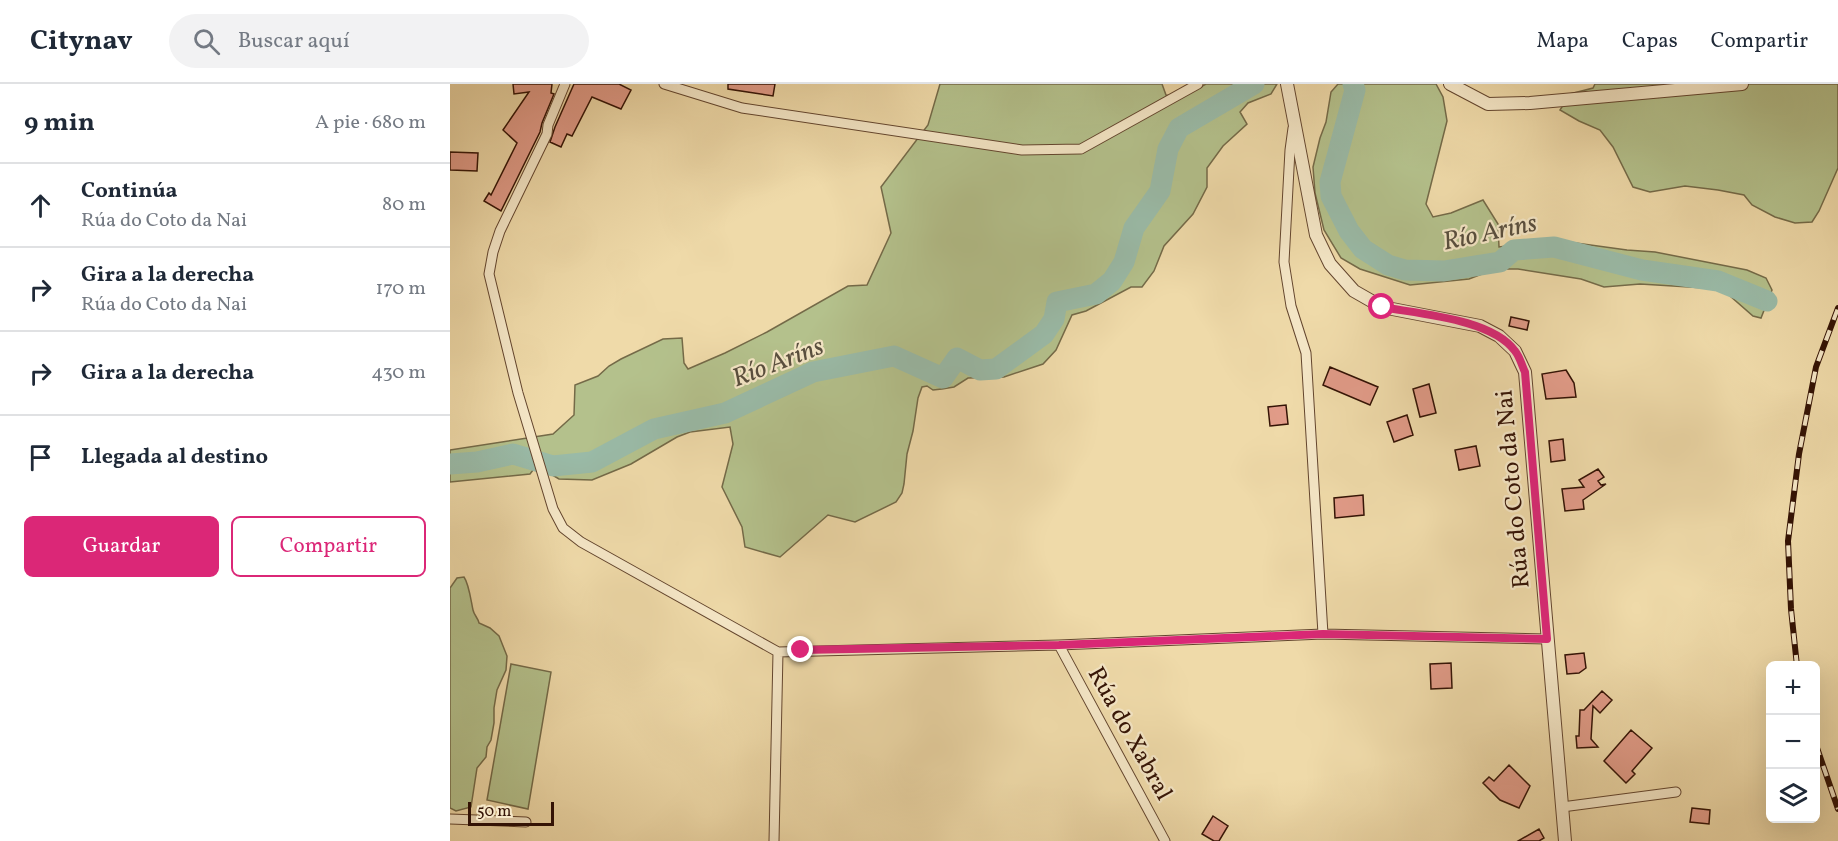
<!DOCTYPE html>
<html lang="es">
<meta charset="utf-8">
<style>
:root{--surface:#fff;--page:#f2f2f3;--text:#1f2937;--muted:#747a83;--line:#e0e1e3;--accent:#db2777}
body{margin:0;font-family:Vollkorn,serif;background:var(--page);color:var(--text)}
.controls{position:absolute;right:18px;bottom:18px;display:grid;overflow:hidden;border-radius:9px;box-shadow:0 6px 24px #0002}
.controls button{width:54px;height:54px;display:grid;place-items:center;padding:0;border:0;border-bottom:2px solid var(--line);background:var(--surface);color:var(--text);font:30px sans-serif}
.scale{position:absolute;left:18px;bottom:15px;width:86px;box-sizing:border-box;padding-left:6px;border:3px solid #341305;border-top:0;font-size:16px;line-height:21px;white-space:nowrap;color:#341305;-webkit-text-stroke:4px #f5e7c7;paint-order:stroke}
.stop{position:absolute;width:18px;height:18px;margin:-14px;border:4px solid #db2777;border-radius:50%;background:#fff}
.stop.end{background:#db2777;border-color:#fff;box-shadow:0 2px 6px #0008}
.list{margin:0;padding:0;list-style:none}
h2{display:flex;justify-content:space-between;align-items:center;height:78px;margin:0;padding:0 24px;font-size:26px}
h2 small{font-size:20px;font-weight:400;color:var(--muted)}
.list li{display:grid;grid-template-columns:39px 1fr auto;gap:18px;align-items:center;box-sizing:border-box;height:84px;padding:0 24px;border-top:2px solid var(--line)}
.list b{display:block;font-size:22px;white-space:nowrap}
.list p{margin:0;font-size:20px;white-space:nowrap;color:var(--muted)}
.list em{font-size:20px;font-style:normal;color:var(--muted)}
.actions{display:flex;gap:12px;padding:18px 24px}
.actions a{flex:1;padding:14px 0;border:2px solid var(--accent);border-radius:9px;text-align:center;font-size:21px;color:var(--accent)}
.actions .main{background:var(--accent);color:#fff}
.icon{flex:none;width:33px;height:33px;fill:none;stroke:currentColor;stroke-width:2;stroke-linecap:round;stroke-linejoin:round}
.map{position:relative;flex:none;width:1388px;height:757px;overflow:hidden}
header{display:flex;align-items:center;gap:36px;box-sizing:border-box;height:84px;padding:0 30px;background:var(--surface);border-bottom:2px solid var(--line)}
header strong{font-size:28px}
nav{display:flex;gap:33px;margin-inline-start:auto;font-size:21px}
.search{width:420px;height:54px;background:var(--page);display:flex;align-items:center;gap:15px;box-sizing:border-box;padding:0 21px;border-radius:33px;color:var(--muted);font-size:22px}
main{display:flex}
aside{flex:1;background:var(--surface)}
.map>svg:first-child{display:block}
</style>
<header>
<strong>Citynav</strong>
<div class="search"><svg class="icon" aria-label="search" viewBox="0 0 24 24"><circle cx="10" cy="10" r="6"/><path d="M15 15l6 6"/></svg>Buscar aquí</div>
<nav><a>Mapa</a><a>Capas</a><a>Compartir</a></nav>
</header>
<main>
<aside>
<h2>9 min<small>A pie · 680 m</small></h2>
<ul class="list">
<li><svg class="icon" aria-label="ahead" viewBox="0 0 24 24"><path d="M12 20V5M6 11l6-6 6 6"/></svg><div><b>Continúa</b><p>Rúa do Coto da Nai</p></div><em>80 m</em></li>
<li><svg class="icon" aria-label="right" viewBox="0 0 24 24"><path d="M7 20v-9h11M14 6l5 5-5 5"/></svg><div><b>Gira a la derecha</b><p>Rúa do Coto da Nai</p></div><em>170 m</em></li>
<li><svg class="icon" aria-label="right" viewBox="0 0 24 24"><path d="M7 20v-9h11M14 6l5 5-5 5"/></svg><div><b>Gira a la derecha</b></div><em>430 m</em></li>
<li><svg class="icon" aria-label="arrive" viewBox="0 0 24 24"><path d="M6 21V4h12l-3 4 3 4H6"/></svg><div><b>Llegada al destino</b></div></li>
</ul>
<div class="actions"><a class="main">Guardar</a><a>Compartir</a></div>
</aside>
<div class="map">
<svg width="1388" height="757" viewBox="0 0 1388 757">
<rect width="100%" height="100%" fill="#efdaa9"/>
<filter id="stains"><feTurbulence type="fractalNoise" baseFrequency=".00333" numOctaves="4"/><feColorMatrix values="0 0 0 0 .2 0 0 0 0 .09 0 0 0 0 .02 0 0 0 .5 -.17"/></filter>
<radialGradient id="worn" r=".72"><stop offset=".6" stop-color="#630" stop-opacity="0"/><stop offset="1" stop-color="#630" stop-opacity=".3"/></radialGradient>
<path fill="#b4c18c" stroke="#746a48" stroke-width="1.5" d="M490 0H712L716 11 730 14 756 0H827L821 10 798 19 790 28 797 40 773 62 757 84V103L743 130 714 162 704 187 692 203H681L636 227 622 231 606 266 593 280 554 293 518 294 504 303 492 305 483 306 477 302 472 303 468 314 463 347 457 370 454 400 452 409 446 418 405 438 378 431 330 473 295 463 292 443 272 403 283 360 280 343 240 348 227 353 181 380 142 396 109 395 99 389 83 386 80 390 0 398V366L103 350 124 331 125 301 148 292 159 282 171 275 213 255 232 254 234 279 238 285 275 269 317 248 398 202 417 201 441 149 431 103 478 41Z
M888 0H986L993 13 997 37 976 120 983 133 1001 129 1033 116 1048 140 1049 163 1104 156 1177 166 1205 168 1297 186 1316 194 1322 206 1311 234 1303 232 1272 205 1190 200 1154 203 1131 195 1068 185H1045L1019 195 960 201 910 185 891 174 874 146 865 109 863 83 870 54 876 38 881 8Z
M1145 0H1388V84L1369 127 1362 138 1345 139 1325 133 1302 121 1294 111 1268 106 1235 102 1200 108 1183 103 1163 63 1150 46 1129 37 1110 26 1120 10 1143 4Z
M14 493C19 500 21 517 23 526 24 531 28 534 29 539L40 544 49 552 57 572 56 586 47 606 44 624V639L41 656 37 663 36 673 27 684 21 723 6 727 0 724V504L7 494Z
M61 580 101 588 78 725 37 716Z"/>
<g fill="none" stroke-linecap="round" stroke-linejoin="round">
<path stroke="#9abba8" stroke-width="21" d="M903 0 905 6 880 98 881 112 899 147 913 165 938 181 955 186 994 187 1050 178 1064 166 1104 163 1192 186 1268 197 1317 217
M0 380 27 378 63 370 103 382 142 378 204 345 275 329 363 288 444 272 493 294 507 274 530 286 546 285 594 250 604 235 607 218 646 210 662 197 674 178 684 144 710 107 718 65 729 44 804 0"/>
</g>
<path fill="#e19b88" stroke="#341305" stroke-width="1.5" d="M63 0H102L101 9 104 10 92 39 90 48 51 127 34 117 39 109 41 111 67 59 53 46 79 8 64 10Z
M124 0H169L181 6 171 25 142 13 122 52 117 50 111 63 100 58 105 43Z
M278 0H325L323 12 278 5Z
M0 68 28 69 27 87 0 86Z
M1061 233 1079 237 1077 246 1059 242Z
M880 283 928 303 920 321 873 301Z
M1116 286 1124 299 1126 313 1096 315 1092 290Z
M979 300 986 329 970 333 963 305Z
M836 321 838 340 820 342 818 323Z
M957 331 963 351 944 358 937 338Z
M1113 355 1115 376 1101 378 1099 357Z
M1026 362 1030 382 1009 386 1005 366Z
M1148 385 1154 393 1148 397 1151 401 1156 400 1133 416 1134 425 1115 427 1112 405 1134 403 1129 396Z
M913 411 914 431 885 434 884 414Z
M1134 569 1136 584 1129 589 1117 590 1115 571Z
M1001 579 1002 604 981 605 980 580Z
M1152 607 1162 616 1150 629 1143 622 1141 655 1148 663 1127 664 1126 652H1129L1130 626H1134Z
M1181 646 1202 664 1182 687 1185 690 1176 699 1154 677Z
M1059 681 1080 702 1069 724 1050 716 1033 699 1039 693 1044 697Z
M1242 724 1260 726 1259 740 1240 738Z
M763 732 778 742 769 757H764L752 750Z
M1089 745 1094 754 1089 757H1068Z"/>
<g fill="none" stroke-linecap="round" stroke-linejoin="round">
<g stroke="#63452e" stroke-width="11">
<path id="minor" d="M115 0 98 41 97 50 50 147 43 168 39 190 68 309 103 425 113 444 131 458 328 568 609 561 873 550 1097 555
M214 0 292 24 572 66 631 65 748 0
M843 44 840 66 834 178 841 222 856 269 873 550
M609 561 715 757
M1112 723 1226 708
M0 735 76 738
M324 757 328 568"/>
</g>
<g stroke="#63452e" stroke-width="14">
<path id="tertiary" d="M837 0 866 151 880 180 904 207 932 223 1030 242 1049 252 1065 267 1075 288 1115 757
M1000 0 1038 20 1080 19 1292 0"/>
</g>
<use href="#minor" stroke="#f5e7c7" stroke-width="9"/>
<use href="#tertiary" stroke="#f5e7c7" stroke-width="12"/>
<g stroke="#341305" stroke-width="6">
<path id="rail" d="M1347 582 1341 525 1338 457 1349 370 1366 283 1388 224
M1366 661 1388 725"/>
</g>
<use href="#rail" stroke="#f5e7c7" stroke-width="4" stroke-dasharray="11" stroke-linecap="butt"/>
</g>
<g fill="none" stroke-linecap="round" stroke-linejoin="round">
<path stroke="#db2777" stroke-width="8" d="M351 566 609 561 873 550 1097 555 1075 288C1072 282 1070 273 1065 267 1042 235 970 230 932 223"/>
</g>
<g text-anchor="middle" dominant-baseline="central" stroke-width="4.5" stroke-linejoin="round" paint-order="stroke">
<g font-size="24" fill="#341305" stroke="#f5e7c7">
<text transform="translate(1064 405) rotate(-95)">Rúa do Coto da Nai</text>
<text transform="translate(679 650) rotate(61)">Rúa do Xabral</text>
</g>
<g font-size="26" font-style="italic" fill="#584e3e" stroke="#f5e7c7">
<text transform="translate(1040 149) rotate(-12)">Río Aríns</text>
<text transform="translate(328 279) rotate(-21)">Río Aríns</text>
</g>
</g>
<rect width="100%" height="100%" filter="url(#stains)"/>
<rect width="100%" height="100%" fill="url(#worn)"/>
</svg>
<div class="controls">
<button>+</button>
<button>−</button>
<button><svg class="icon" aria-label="layers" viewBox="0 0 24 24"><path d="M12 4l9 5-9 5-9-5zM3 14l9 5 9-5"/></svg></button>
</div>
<div class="scale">50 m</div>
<div class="stop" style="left:932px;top:223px"></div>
<div class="stop end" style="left:351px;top:566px"></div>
</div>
</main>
